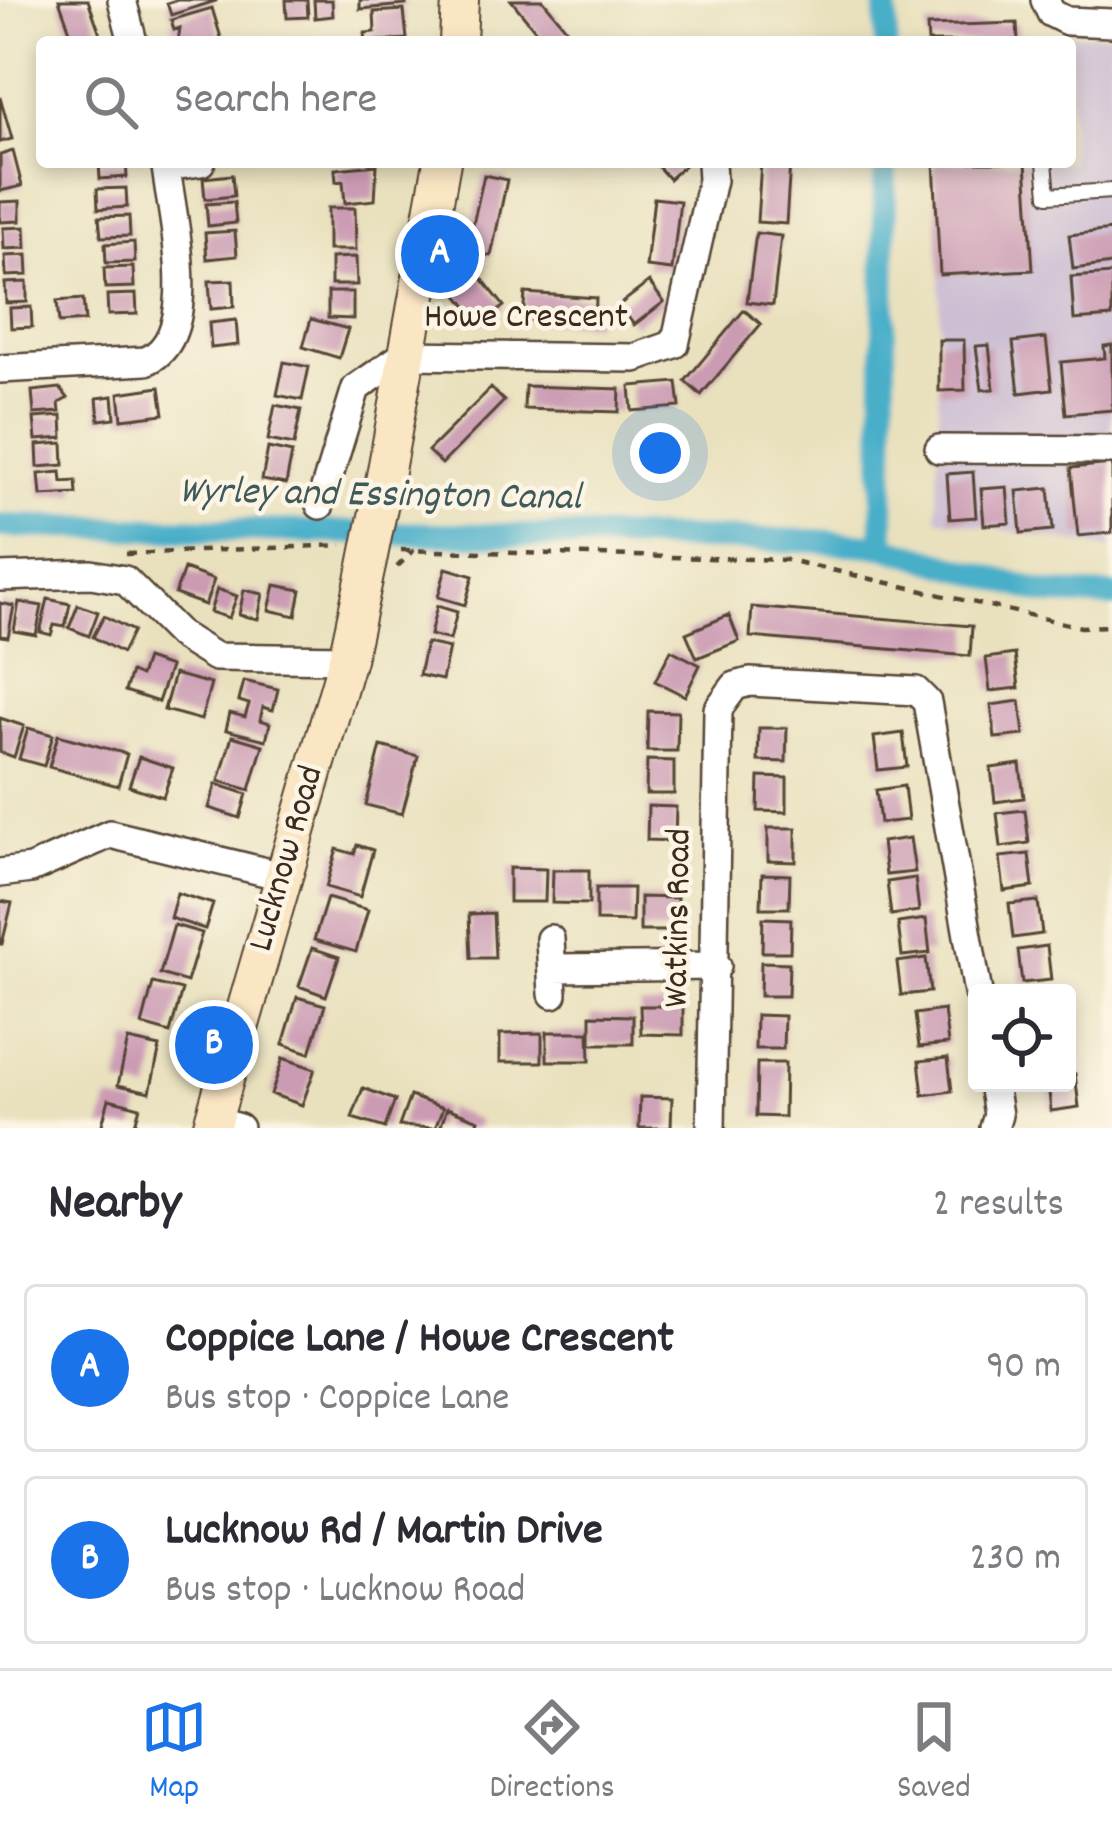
<!DOCTYPE html>
<meta charset="utf-8">
<style>
:root{--surface:#fff;--page:#f2f2f3;--text:#2b2b33;--muted:#7c7c81;--line:#e1e1e2;--accent:#1a73e8}
body{margin:0;font-family:Dekko,sans-serif;background:var(--page);color:var(--text)}
.controls{position:absolute;right:36px;bottom:36px;display:grid;overflow:hidden;border-radius:12px;box-shadow:0 6px 18px #0003}
.controls button{width:108px;height:108px;display:grid;place-items:center;padding:0;border:0;border-bottom:3px solid var(--line);background:var(--surface);color:var(--text);font:60px sans-serif}
.you{position:absolute;left:660px;top:453px;width:42px;height:42px;margin:-30px;border:9px solid #fff;border-radius:50%;background:#1a73e8;box-shadow:0 0 0 18px #1a73e833}
.badge{display:grid;place-items:center;width:78px;height:78px;border-radius:50%;background:var(--accent);color:#fff;font-size:39px;font-weight:700}
.pin{position:absolute;translate:-50% -50%;border:6px solid #fff;box-shadow:0 3px 12px #0006}
.list{margin:0;padding:0;list-style:none}
h2{display:flex;justify-content:space-between;align-items:center;height:156px;margin:0;padding:0 48px;font-size:51px}
h2 small{font-size:39px;font-weight:400;color:var(--muted)}
.list li{display:grid;grid-template-columns:78px 1fr auto;gap:36px;align-items:center;box-sizing:border-box;height:168px;margin:0 24px 24px;padding:0 24px;border:3px solid var(--line);border-radius:12px}
.list b{display:block;font-size:45px;white-space:nowrap}
.list p{margin:0;font-size:39px;white-space:nowrap;color:var(--muted)}
.list em{font-size:39px;font-style:normal;color:var(--muted)}
.icon{flex:none;width:66px;height:66px;fill:none;stroke:currentColor;stroke-width:2;stroke-linecap:round;stroke-linejoin:round}
.map{position:relative;flex:none;width:1112px;height:1128px;overflow:hidden}
.search{position:absolute;background:var(--surface);box-shadow:0 6px 18px #0003;left:36px;right:36px;top:36px;height:132px;display:flex;align-items:center;gap:30px;box-sizing:border-box;padding:0 42px;border-radius:12px;color:var(--muted);font-size:45px}
.sheet{height:540px;background:var(--surface)}
nav{display:flex;justify-content:space-around;align-items:center;box-sizing:border-box;height:168px;border-top:3px solid var(--line);background:var(--surface);font-size:33px;color:var(--muted)}
nav a{display:grid;justify-items:center;gap:6px}
nav .on{color:var(--accent)}
.map>svg:first-child{display:block}
</style>
<div class="map">
<svg width="1112" height="1128" viewBox="0 0 1112 1128">
<rect width="100%" height="100%" fill="#fcf5e5"/>
<filter id="ink" filterUnits="userSpaceOnUse"><feTurbulence type="fractalNoise" baseFrequency=".00833" numOctaves="2"/><feDisplacementMap in="SourceGraphic" scale="24" xChannelSelector="R" yChannelSelector="G"/><feConvolveMatrix kernelMatrix="1 2 1 2 8 2 1 2 1" color-interpolation-filters="sRGB"/></filter>
<filter id="wash" filterUnits="userSpaceOnUse"><feTurbulence type="fractalNoise" baseFrequency=".004" numOctaves="4" result="noise"/><feDisplacementMap in="SourceGraphic" scale="48" xChannelSelector="R" yChannelSelector="G"/><feGaussianBlur stdDeviation="2.7" result="paint"/><feColorMatrix in="noise" values="0 0 0 0 0 0 0 0 0 0 0 0 0 0 0 0 0 1.4 0 .05"/><feComposite in="paint" operator="in"/></filter>
<g filter="url(#wash)">
<rect width="100%" height="100%" fill="#e9e1be"/>
<path fill="#ccbed3" d="M1017 23 1018 34H1112V549L937 518 940 275 934 162H1070V42H928L927 26Z"/>
<g fill="none" stroke-linecap="round" stroke-linejoin="round">
<path stroke="#4aafc9" stroke-width="24" d="M886 42V0
M0 526 816 541 883 546 1048 594 1112 596
M883 546 885 162"/>
</g>
<g id="blocks">
<path fill="#cb9bb4" d="M59 0H88L103 42H74Z
M176 0H216V1L171 15 167 3Z
M286 0H307L308 17 287 18Z
M314 0H332L333 16 315 18Z
M360 0H405L406 5 360 9Z
M511 0H543L575 39 545 42Z
M212 8 222 41 178 42 180 28 174 30 171 20Z
M404 10 407 39 366 42 365 33 375 32 374 12Z
M1017 23 1018 42H928L927 26Z
M0 97 12 139 0 142Z
M13 151 22 186 0 191V155Z
M99 162H126L127 177 100 179Z
M654 162H688L669 179Z
M761 162H790L786 224 757 222Z
M934 162H1026L1033 270 940 275Z
M377 165 375 200 345 203 343 181 336 182 335 169Z
M232 175 234 196 205 199 203 178Z
M484 175 507 180 491 256 467 251Z
M126 188 127 207 98 209 97 189Z
M654 198 680 201 672 270 646 267Z
M20 201V221L0 222V202Z
M234 202 236 223 208 226 206 204Z
M328 208H355L356 250H328Z
M129 216 130 236 101 237 99 217Z
M25 227 26 248 4 249 3 228Z
M1112 230V264L1073 269 1069 235Z
M235 231 237 256 207 259 205 233Z
M756 233 781 236 773 305 747 302Z
M134 242 135 262 106 263 105 244Z
M27 255 28 275 6 276 5 256Z
M356 257 357 285H331V258Z
M133 267 134 287 105 288 104 268Z
M1112 274V317L1074 320 1071 277Z
M480 276 504 306 481 324 457 294Z
M233 280 234 307 211 309 209 281Z
M27 282V302L6 303 5 283Z
M649 282 664 302 634 325 619 305Z
M328 292H353V319L328 318Z
M525 293 596 298 595 324 523 320Z
M136 294 137 314 108 315 107 295Z
M83 299 85 321 59 323 57 301Z
M31 307 32 327 11 328 10 308Z
M744 310 761 324 701 395 685 381Z
M311 319 348 329 339 358 303 347Z
M236 320 238 345 211 348 209 323Z
M1046 338 1052 389 1019 393 1013 342Z
M939 340H964L965 390 939 391Z
M989 345 994 389 982 390 976 346Z
M1112 345V410L1066 414 1061 362 1105 358 1104 346Z
M284 362 309 367 302 400 277 395Z
M677 382 680 407 632 411 630 386Z
M525 386 620 389 619 412 524 409Z
M160 387 164 414 122 419 119 393Z
M60 388 68 398 59 403 60 412 34 414 32 391Z
M491 388 504 401 442 464 428 451Z
M113 396 115 418 99 420 97 398Z
M275 405 301 410 294 445 268 440Z
M62 416 63 438 36 440 34 418Z
M63 443 64 465 38 467 37 445Z
M268 448 292 453 286 484 262 480Z
M1112 464V533L1078 536 1071 468Z
M61 472 62 482 76 481 77 494 41 496 39 474Z
M973 472 976 517 950 519 947 474Z
M1007 487 1010 523 984 525 981 489Z
M1049 488 1053 530 1021 533 1017 491Z
M446 568 473 576 465 605 438 597Z
M184 569 214 580 205 605 175 594Z
M275 585 301 590 296 616 269 610Z
M217 589 237 596 229 618 210 612Z
M244 590 263 594 258 619 239 615Z
M48 599 70 604 65 627 54 625 51 635 40 632Z
M19 602 42 606 36 635 14 631Z
M0 603 14 606 8 637 0 636Z
M78 605 98 612 89 636 69 628Z
M437 606 457 612 450 640 430 635Z
M752 607 972 626 970 656 750 637Z
M729 615 739 641 697 658 686 633Z
M104 616 133 631 122 653 93 637Z
M426 643 449 648 442 680 419 675Z
M671 650 700 665 685 696 655 681Z
M1015 654 1019 688 990 691 986 658Z
M146 659 170 667 158 702 125 691 131 672 140 676Z
M174 674 211 684 201 720 164 710Z
M244 681 278 689 273 710 263 707 260 720 270 723 266 740 226 730 230 713 245 717 249 704 239 701Z
M1020 701 1024 735 995 738 991 705Z
M648 711 678 712 677 751H647Z
M0 718 24 726 14 757 0 752Z
M28 728 53 735 44 766 19 759Z
M759 728H787L786 762 758 761Z
M903 733 907 767 878 770 874 737Z
M58 735 127 754 118 786 49 767Z
M232 736 263 745 250 790 219 781Z
M381 746 418 756 402 814 366 805Z
M139 757 173 768 163 797 129 786Z
M647 760 674 761V794H646Z
M1020 764 1024 798 995 802 991 768Z
M759 777 787 778V812L758 811Z
M216 784 247 794 240 818 209 808Z
M904 786 908 820 880 823 876 790Z
M648 806 676 807 675 841 647 840Z
M1025 810 1029 843 1001 847 997 813Z
M768 828H796V862L768 861Z
M910 838 915 872 886 875 882 842Z
M357 845 373 850 360 897 326 887 337 849 354 854Z
M1029 854 1033 887 1004 891 1000 857Z
M509 868 546 869 545 902H509Z
M553 870H589V904L552 903Z
M762 874 790 875 789 908H761Z
M915 878 919 911 891 915 887 882Z
M596 888H633L632 922 596 921Z
M177 893 213 904 205 929 170 918Z
M640 897 677 898 676 931H640Z
M327 898 368 910 356 952 314 940Z
M0 901 12 903 2 944H0Z
M1038 901 1042 934 1013 938 1009 904Z
M493 913 495 958H471L469 914Z
M763 918 791 919 790 952H762Z
M926 919 930 953 902 956 898 923Z
M174 925 202 933 187 982 160 974Z
M1047 946 1051 980 1022 983 1018 950Z
M312 948 339 957 326 996 299 986Z
M926 958 930 992 901 995 897 962Z
M761 962 789 963 788 996H760Z
M153 983 182 990 170 1033 142 1025Z
M297 997 325 1005 310 1053 283 1044Z
M640 1006H683V1035L641 1034Z
M944 1010 948 1044 919 1047 915 1014Z
M591 1015 633 1016V1044H591Z
M756 1015 784 1016 783 1049H755Z
M547 1032H589L590 1061H547Z
M542 1033V1062H500V1034Z
M128 1040 160 1047 150 1092 118 1085Z
M283 1058 315 1069 302 1105 271 1094Z
M948 1058 952 1091 923 1095 919 1061Z
M757 1063H785L784 1117 756 1116Z
M1075 1074 1079 1107 1051 1111 1048 1083H1067V1075Z
M363 1088 395 1100 385 1128 352 1118Z
M410 1096 443 1108 435 1128 399 1126Z
M640 1097 672 1098 671 1128H639Z
M109 1099 140 1107 134 1128H101Z
M447 1108 479 1120 476 1128H440Z"/>
</g>
</g>
<g filter="url(#ink)">
<use href="#blocks" fill-opacity="0" stroke="#554536" stroke-width="3"/>
<g fill="none" stroke-linecap="round" stroke-linejoin="round">
<g stroke="#554536" stroke-width="18">
<path id="lane" d="M1045 162 1048 195 1112 191"/>
</g>
<g stroke="#554536" stroke-width="32">
<path id="street" d="M122 0 133 42
M1045 0 1051 13 1067 21 1112 23
M165 162 166 167 201 162
M0 369 146 361C203 337 172 218 166 167
M939 449 1112 450
M320 505 356 388 404 355 635 358 675 344 712 180 711 162
M0 577 91 574 125 580 180 635 215 657 347 659
M0 873 31 869 110 834 282 876
M550 939 553 994
M554 968 717 966
M993 1083 998 1115 994 1128
M214 1120 239 1128
M711 1128 718 709 735 686 750 682 916 691 927 702 978 993"/>
</g>
<g stroke="#554536" stroke-width="40">
<path id="secondary" d="M458 42 460 0
M383 487 442 162
M211 1128 347 659 367 566"/>
</g>
<path stroke="#554536" stroke-width="4.5" stroke-dasharray="9 9" stroke-linecap="butt" d="M401 550 788 560 1081 627 1112 626
M126 554 342 545
M397 567 414 550"/>
<use href="#lane" stroke="#fff" stroke-width="14"/>
<use href="#street" stroke="#fff" stroke-width="27"/>
<use href="#secondary" stroke="#fbe6c4" stroke-width="36"/>
<g stroke="#554536" stroke-width="40" stroke-linecap="butt">
<path id="secondary-bridge" d="M367 566 383 487"/>
</g>
<use href="#secondary-bridge" stroke="#fbe6c4" stroke-width="36"/>
</g>
</g>
<g text-anchor="middle" dominant-baseline="central" stroke-width="9" stroke-linejoin="round" paint-order="stroke">
<g font-size="36" fill="#3b2a1e" stroke="#fcf5e5">
<text x="526" y="319">Howe Crescent</text>
<text transform="translate(288 859) rotate(-74)">Lucknow Road</text>
<text transform="translate(680 918) rotate(-89)">Watkins Road</text>
</g>
<g font-size="39" font-style="italic" fill="#40595a" stroke="#fcf5e5">
<text transform="translate(380 497) rotate(1)">Wyrley and Essington Canal</text>
</g>
</g>
</svg>
<div class="controls">
<button><svg class="icon" aria-label="locate" viewBox="0 0 24 24"><circle cx="12" cy="12" r="6"/><path d="M12 2v4M12 18v4M2 12h4M18 12h4"/></svg></button>
</div>
<div class="you"></div>
<div class="pin badge" style="left:440px;top:254px">A</div>
<div class="pin badge" style="left:214px;top:1045px">B</div>
<div class="search"><svg class="icon" aria-label="search" viewBox="0 0 24 24"><circle cx="10" cy="10" r="6"/><path d="M15 15l6 6"/></svg>Search here</div>
</div>
<section class="sheet">
<h2>Nearby<small>2 results</small></h2>
<ul class="list">
<li><span class="badge">A</span><div><b>Coppice Lane / Howe Crescent</b><p>Bus stop · Coppice Lane</p></div><em>90 m</em></li>
<li><span class="badge">B</span><div><b>Lucknow Rd / Martin Drive</b><p>Bus stop · Lucknow Road</p></div><em>230 m</em></li>
</ul>
</section>
<nav>
<a class="on"><svg class="icon" aria-label="map" viewBox="0 0 24 24"><path d="M3 6l6-2 6 2 6-2v14l-6 2-6-2-6 2zM9 4v14M15 6v14"/></svg>Map</a>
<a><svg class="icon" aria-label="directions" viewBox="0 0 24 24"><path d="M12 3l9 9-9 9-9-9zM9 14v-3h6M13 9l2 2-2 2"/></svg>Directions</a>
<a><svg class="icon" aria-label="saved" viewBox="0 0 24 24"><path d="M7 4h10v16l-5-4-5 4z"/></svg>Saved</a>
</nav>
